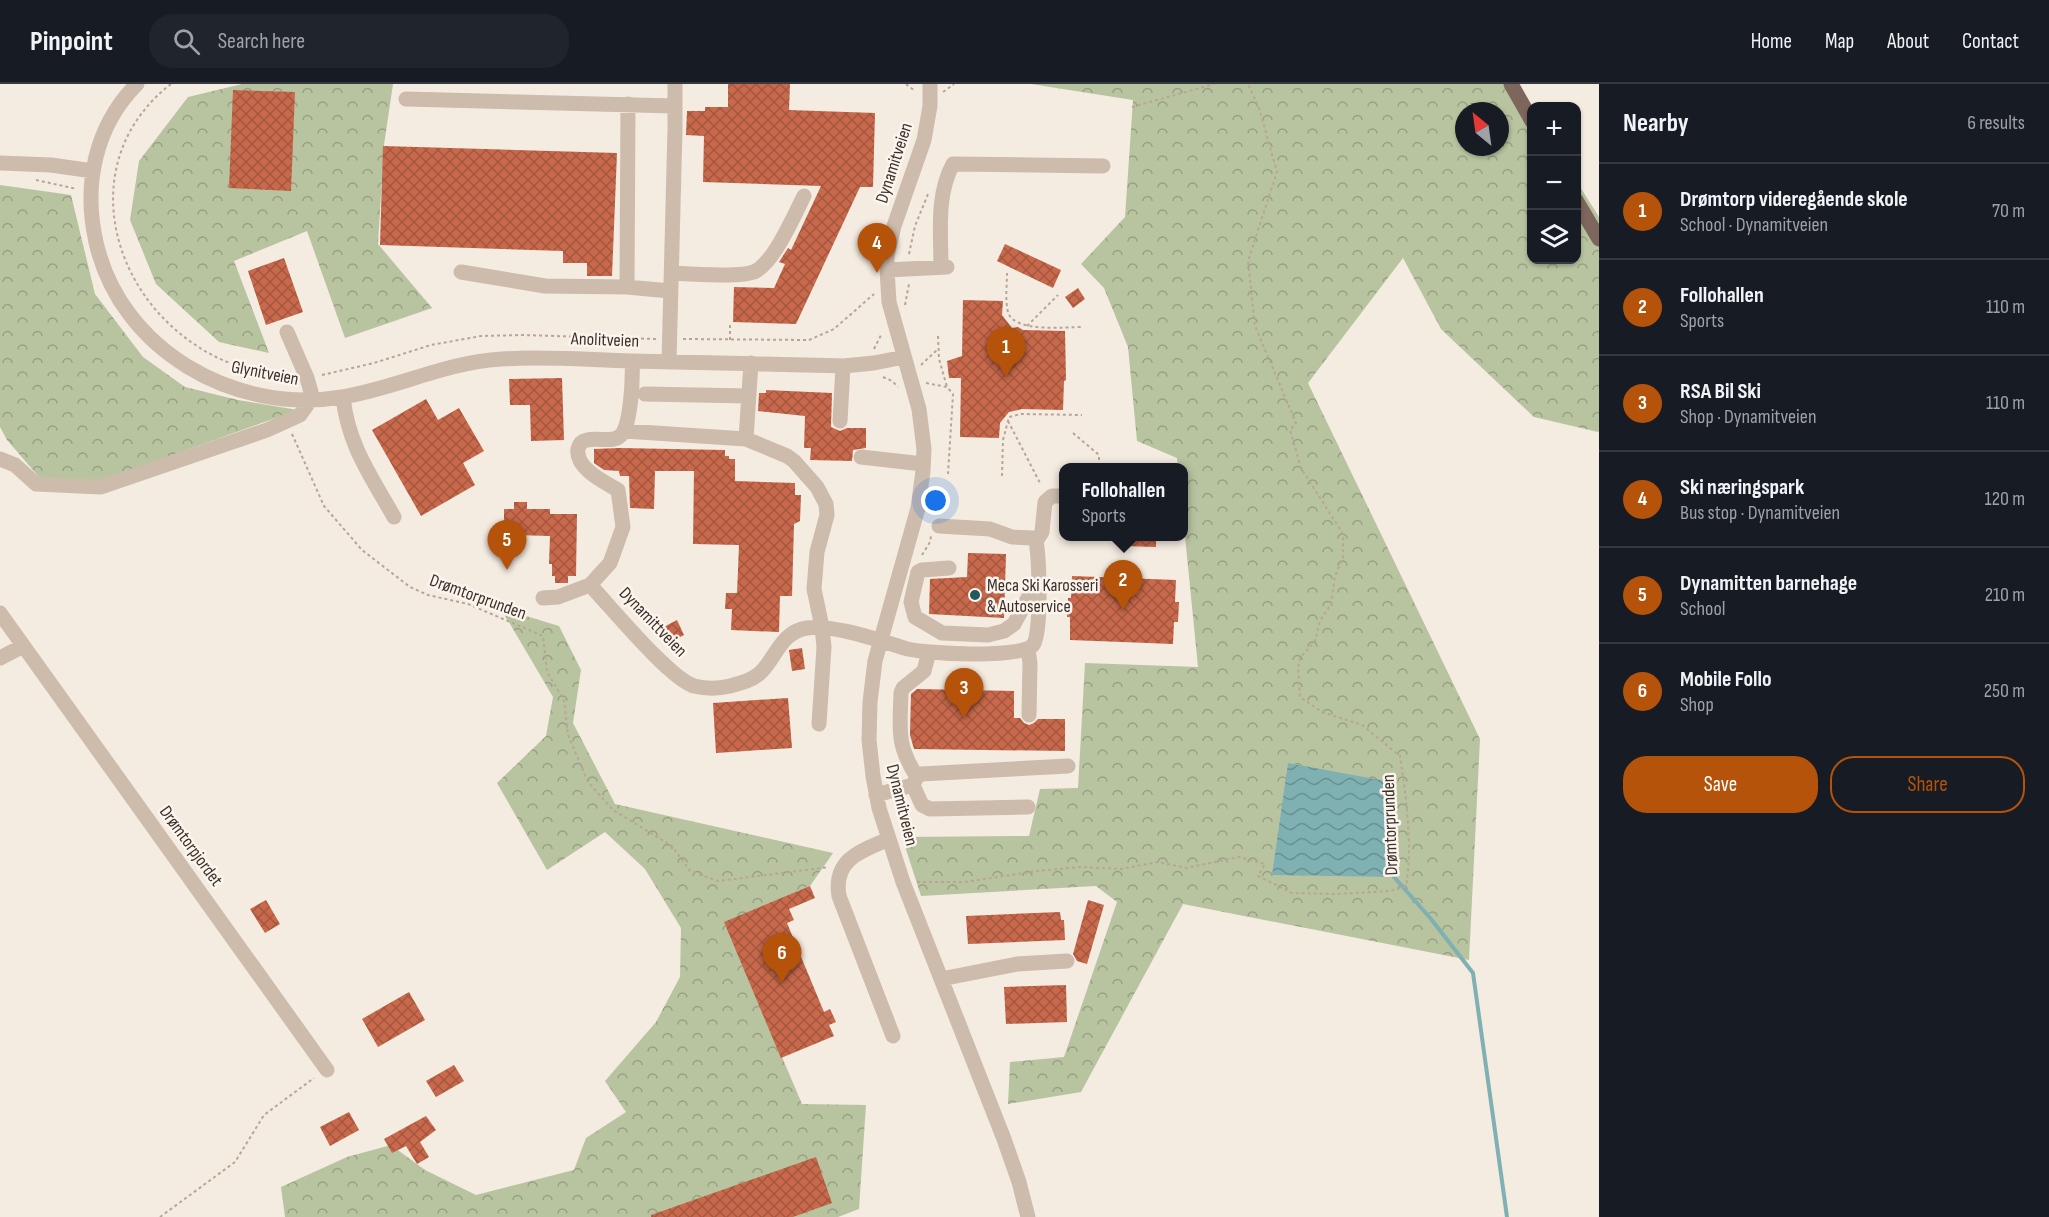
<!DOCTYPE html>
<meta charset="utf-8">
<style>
:root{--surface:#171b24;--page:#20242c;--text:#f1f3f6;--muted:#9ea1a6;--line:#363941;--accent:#b45309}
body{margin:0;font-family:"Sofia Sans Condensed",sans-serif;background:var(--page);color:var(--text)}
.controls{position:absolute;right:18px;top:18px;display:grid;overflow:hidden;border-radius:12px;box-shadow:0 2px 4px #0004}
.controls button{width:54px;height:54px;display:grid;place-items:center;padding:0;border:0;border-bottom:2px solid var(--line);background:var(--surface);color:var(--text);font:30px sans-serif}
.compass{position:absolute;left:1455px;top:18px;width:54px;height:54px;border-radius:50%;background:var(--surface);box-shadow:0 2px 4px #0004;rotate:331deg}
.you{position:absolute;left:936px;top:417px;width:21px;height:21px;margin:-15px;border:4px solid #fff;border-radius:50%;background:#1a73e8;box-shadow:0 0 0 9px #1a73e833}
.badge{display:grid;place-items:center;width:39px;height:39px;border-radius:50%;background:var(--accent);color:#fff;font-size:20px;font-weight:700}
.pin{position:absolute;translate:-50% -50px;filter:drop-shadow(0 2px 3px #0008)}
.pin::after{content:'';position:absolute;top:32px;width:21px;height:18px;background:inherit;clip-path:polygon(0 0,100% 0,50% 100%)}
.popup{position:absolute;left:1059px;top:379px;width:129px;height:78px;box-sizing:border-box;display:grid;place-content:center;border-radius:12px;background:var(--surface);filter:drop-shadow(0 2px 4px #0005);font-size:20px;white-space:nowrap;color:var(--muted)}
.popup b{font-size:22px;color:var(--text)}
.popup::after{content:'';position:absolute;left:50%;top:100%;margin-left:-12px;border:12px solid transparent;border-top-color:var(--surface)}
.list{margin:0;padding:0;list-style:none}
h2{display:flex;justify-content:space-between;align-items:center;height:78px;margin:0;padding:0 24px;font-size:26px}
h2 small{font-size:20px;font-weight:400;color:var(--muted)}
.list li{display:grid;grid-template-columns:39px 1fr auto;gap:18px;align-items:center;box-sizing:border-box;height:96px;padding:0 24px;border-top:2px solid var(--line)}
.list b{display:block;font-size:22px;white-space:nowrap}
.list p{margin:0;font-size:20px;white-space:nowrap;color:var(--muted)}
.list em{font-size:20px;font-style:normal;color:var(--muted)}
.actions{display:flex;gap:12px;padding:18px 24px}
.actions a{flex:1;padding:14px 0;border:2px solid var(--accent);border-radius:24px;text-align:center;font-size:21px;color:var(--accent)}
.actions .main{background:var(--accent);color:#fff}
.icon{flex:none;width:33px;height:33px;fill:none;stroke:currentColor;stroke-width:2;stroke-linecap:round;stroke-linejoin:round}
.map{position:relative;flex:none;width:1599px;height:1133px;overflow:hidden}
header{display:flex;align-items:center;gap:36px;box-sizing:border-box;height:84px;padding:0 30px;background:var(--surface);border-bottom:2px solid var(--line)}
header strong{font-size:28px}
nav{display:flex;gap:33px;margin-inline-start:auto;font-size:21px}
.search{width:420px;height:54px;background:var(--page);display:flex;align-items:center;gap:15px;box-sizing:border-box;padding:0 21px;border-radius:24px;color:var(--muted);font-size:22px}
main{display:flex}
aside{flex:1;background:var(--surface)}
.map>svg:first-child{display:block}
</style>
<header>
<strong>Pinpoint</strong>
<div class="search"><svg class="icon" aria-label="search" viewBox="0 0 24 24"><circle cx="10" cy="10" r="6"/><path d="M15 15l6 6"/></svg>Search here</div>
<nav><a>Home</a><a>Map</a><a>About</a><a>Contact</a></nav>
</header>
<main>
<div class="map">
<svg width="1599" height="1133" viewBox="0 0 1599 1133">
<defs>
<pattern id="forest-crowns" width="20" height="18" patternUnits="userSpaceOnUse" patternTransform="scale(1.5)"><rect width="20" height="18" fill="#b8c4a0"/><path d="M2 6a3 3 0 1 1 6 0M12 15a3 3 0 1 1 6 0" fill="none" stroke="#97a083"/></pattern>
<pattern id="water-waves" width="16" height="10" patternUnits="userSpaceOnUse" patternTransform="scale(1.5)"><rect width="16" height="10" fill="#7fb0b2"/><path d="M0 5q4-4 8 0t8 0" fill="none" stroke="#699091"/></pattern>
<pattern id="building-cross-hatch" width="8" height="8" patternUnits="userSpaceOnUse" patternTransform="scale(1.5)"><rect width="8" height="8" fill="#c8694b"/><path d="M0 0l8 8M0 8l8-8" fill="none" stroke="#a4573f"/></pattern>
</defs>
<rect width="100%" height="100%" fill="#f4ebe1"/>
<path fill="url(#forest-crowns)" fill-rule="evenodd" d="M242 0H393L384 61 378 160 432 224 345 254 307 147 234 177 269 269 219 258 156 200 130 136 139 77 188 13Z
M1031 0H1514L1531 27 1532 176H1576L1577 98 1599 133V347L1598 348 1534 333 1441 245 1403 174 1308 299 1480 655 1469 876 1183 820 1081 1008 1008 1020 1010 978 1064 973 1117 818 1096 802 921 812 902 753 1029 752 1040 705 1078 704 1085 579 1198 583 1183 432V384L1178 383 1177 374 1137 357 1128 263 1104 204 1081 180 1125 133 1133 16ZM1464 27H1500V63H1464Z
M0 101 71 111 95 210 143 273 185 303 238 316 298 326 100 397 39 393 7 356 0 343Z
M506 526 559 542 581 586 573 639 615 720 833 769 810 802 725 839 802 1020 866 1021 859 1125 838 1133H285L281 1103 347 1073 391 1061 425 1086 476 1111 574 1086 586 1054 626 1028 605 997 656 938 680 893 681 844 645 785 605 748 547 786 497 699 546 652 553 613 503 528Z"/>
<path fill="url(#water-waves)" d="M1288 679 1391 698 1386 742 1394 793 1272 791Z"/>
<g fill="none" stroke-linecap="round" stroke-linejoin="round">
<path stroke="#7fb0b2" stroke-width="4" d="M1394 793 1431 835 1473 889 1507 1133"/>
</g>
<path fill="url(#building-cross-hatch)" d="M728 0H790L789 26 875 29 873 103H860L796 240 733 238 734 203 774 204 785 180 779 178 788 164 791 166 821 102 703 98 704 52 686 51 687 27H705V23H728Z
M233 6 295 8 291 107 229 104Z
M383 62 617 69 612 192H587V179H563V167L380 161Z
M1005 160 1061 186 1053 204 997 177Z
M284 174 303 228 266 241 248 187Z
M1078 204 1085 215 1073 224 1065 213Z
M963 216 1003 217 1002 231 1012 244 1018 243 1023 246 1065 247 1066 296 1064 297 1063 326 1022 325 1009 328 1000 339 999 354 960 353 961 294H949L947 277 962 272Z
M562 294 564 356 531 357 530 321H510L509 295Z
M766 306 832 309 831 343 840 347 847 344H866V364L853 366 852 377 810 376 811 364H804L805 332 758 327 759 309H766Z
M426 315 438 336 459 324 484 367 463 379 475 401 421 432 372 346Z
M619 364 725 366V372H729V375H735V397L795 399V411H801L800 437 794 440 792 512H780L779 548 731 546 732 525H725L726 509H737L739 461 693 460 694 387H655L654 425 630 424 629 392H620L619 387 604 386 594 379V365Z
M514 418H527V425H550V430H577L576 492H568V499H555V492H552V480H549L550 452 515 451V448H504V425H514Z
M1122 453H1156V463L1122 462Z
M968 469 1006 470 1004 534 929 530 930 495 967 493Z
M1072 492 1176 496 1175 518H1179L1178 538H1174L1173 560 1070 556V533H1067L1068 514H1071Z
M677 536 684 551 667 560 660 545Z
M802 564 805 585 792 587 789 566Z
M917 605 1014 607V634H1020L1024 639 1029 641 1034 639 1038 635H1065V667L914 665 910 651 911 610Z
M788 614 792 664 716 669 713 619Z
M810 802 815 814 789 825 794 836 787 839 824 928 830 925 836 938 829 941 834 952 781 974 724 838Z
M266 816 280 840 265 849 250 825Z
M1088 816 1104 821 1087 880 1077 877 1073 870Z
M1060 828 1061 836H1064L1065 856 968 860 966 832Z
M1066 901 1067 938 1006 940 1004 903Z
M409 908 425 936 378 963 362 935Z
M454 981 464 997 436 1013 426 997Z
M349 1028 359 1046 330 1062 320 1043Z
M426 1032 436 1046 420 1058 429 1073 417 1080 406 1062 392 1069 384 1055Z
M816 1073 832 1119 793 1133H651V1131Z"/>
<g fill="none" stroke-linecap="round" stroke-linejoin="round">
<path stroke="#b9a596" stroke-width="2" stroke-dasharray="3 3" stroke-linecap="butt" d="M171 0C79 71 104 199 194 260 224 281 257 289 293 294
M906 0 915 7
M943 8 954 0
M1132 23 1214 0
M36 96 77 105
M909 170 915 142 928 110
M1007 189C1007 201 1005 216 1008 228 1014 249 1065 243 1083 243
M905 221 909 200
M1027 242 1058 211
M938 252 939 275 947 303
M683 255 809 256 834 245 874 210
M730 256V238
M874 265 882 249
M921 281 938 265
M322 291 374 279 431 261 481 252 522 251 656 255
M883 293 892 297 898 303
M926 299 947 303 953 310 948 390
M1008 337 1041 401
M1073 349 1099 371V384
M292 350 324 422 362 466 410 503 428 511 468 520 543 552 547 588 564 616 568 651 588 698 613 726 672 762 690 787 718 797 829 783
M1002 392 1003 356 1009 333 1021 330 1082 331
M922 471 930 458 931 452
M917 798H965L1037 787 1081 783 1121 785 1158 778 1186 784 1239 773 1265 780 1258 792 1292 809 1336 810 1390 807 1406 802C1413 764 1406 711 1400 672L1362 641 1322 628 1300 613 1298 584 1300 574 1315 557 1320 537 1331 520 1335 492 1343 473V450L1301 384 1290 346 1296 339 1255 242 1248 177 1277 88 1259 24 1248 0
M160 1133 235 1078 264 1031 314 994"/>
<path stroke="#cdbbac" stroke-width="15" d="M137 0C95 42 83 101 96 158 120 266 235 331 342 313 397 304 446 278 502 275 546 272 589 276 632 277 703 279 773 280 843 282L874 279 904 273
M930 0V22L924 56 894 142 887 172V186L889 218 919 325 924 365 923 387 918 424 875 577 870 618 869 656 873 692 879 724 903 798 1004 1055 1019 1098 1028 1133
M406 15 675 22
M0 79 51 81 93 87
M941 183C941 149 936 111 953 80L1103 82
M887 186 947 183
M461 188 545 202 627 203 670 207
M672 189C689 190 742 194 756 187 775 176 794 132 804 112
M627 203 628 20
M632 277C633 293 631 338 622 350 615 360 598 353 587 356 582 357 579 360 578 365 575 384 604 398 618 406L623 443 610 479 590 501C611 523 669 594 694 602 706 605 718 605 730 602 741 599 750 597 759 590 776 575 780 548 807 544 833 540 878 556 904 564 922 570 1022 575 1033 561 1042 551 1039 473 1036 457L1032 454 1012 453 990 445 939 442
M669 278 675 45V0
M751 279 746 355 787 372 794 377 817 403 826 420 827 431 817 468 814 505 822 543 824 563 819 640
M645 310 748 312
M343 313C348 361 371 392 394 433
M840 337 843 282
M624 347 746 355
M861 373 923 380
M0 375 15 381 36 400 101 403 267 346 300 331 307 321 311 308 307 294 287 248
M1036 457 1042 448 1045 418 1052 412H1063
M949 484 922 486 918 488 911 518 915 533 942 549 988 551 1004 547 1014 540 1028 514 1038 512
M543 514 558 513 590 501
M0 529 327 986
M1028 565 1030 579 1029 631
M0 574 23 562
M917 693C896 660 900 646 901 609L903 604 924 587 929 568
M913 701 922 721 930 725 1028 723
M876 711 913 701 917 693 921 690 1068 682
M889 755C861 767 833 775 839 812L893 952
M941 895 1017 880 1067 877"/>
<path stroke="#7d675c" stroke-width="15" d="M1511 0 1532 37
M1576 116 1599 155"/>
</g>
<circle fill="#1f5a5e" stroke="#fbf5ee" stroke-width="2" cx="975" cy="511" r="6"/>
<g text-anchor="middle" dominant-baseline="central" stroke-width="5" stroke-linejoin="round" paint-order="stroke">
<g font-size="18" fill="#3b302b" stroke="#fbf5ee">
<text transform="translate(894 79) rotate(-72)">Dynamitveien</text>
<text transform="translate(605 256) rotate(2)">Anolitveien</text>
<text transform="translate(265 289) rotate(11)">Glynitveien</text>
<text transform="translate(478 513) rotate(20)">Drømtorprunden</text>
<text transform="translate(653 538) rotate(46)">Dynamittveien</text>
<text transform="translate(902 721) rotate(76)">Dynamitveien</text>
<text transform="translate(1390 741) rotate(-92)">Drømtorprunden</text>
<text transform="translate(191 762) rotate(54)">Drømtorpjordet</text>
</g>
<g font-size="18" fill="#3b302b" stroke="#fbf5ee" text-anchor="start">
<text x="987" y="501">Meca Ski Karosseri<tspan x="987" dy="21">&amp; Autoservice</tspan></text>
</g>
</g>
</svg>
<div class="controls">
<button>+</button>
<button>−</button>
<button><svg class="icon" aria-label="layers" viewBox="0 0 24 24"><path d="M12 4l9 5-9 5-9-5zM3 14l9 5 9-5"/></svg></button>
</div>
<svg class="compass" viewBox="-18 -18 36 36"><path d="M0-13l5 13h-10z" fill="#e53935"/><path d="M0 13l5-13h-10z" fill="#9ea1a6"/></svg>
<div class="you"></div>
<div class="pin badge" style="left:1006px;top:293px">1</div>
<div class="pin badge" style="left:1123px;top:526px">2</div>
<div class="popup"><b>Follohallen</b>Sports</div>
<div class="pin badge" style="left:964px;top:634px">3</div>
<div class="pin badge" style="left:877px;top:189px">4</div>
<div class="pin badge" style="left:507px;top:486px">5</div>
<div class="pin badge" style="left:782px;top:899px">6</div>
</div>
<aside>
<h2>Nearby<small>6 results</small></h2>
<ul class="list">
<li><span class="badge">1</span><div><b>Drømtorp videregående skole</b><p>School · Dynamitveien</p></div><em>70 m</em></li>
<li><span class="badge">2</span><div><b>Follohallen</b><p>Sports</p></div><em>110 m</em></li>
<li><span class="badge">3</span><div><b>RSA Bil Ski</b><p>Shop · Dynamitveien</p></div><em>110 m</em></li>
<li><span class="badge">4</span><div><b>Ski næringspark</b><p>Bus stop · Dynamitveien</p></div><em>120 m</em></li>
<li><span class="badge">5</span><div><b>Dynamitten barnehage</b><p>School</p></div><em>210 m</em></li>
<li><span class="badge">6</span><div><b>Mobile Follo</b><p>Shop</p></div><em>250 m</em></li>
</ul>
<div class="actions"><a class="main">Save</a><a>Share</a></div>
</aside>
</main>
